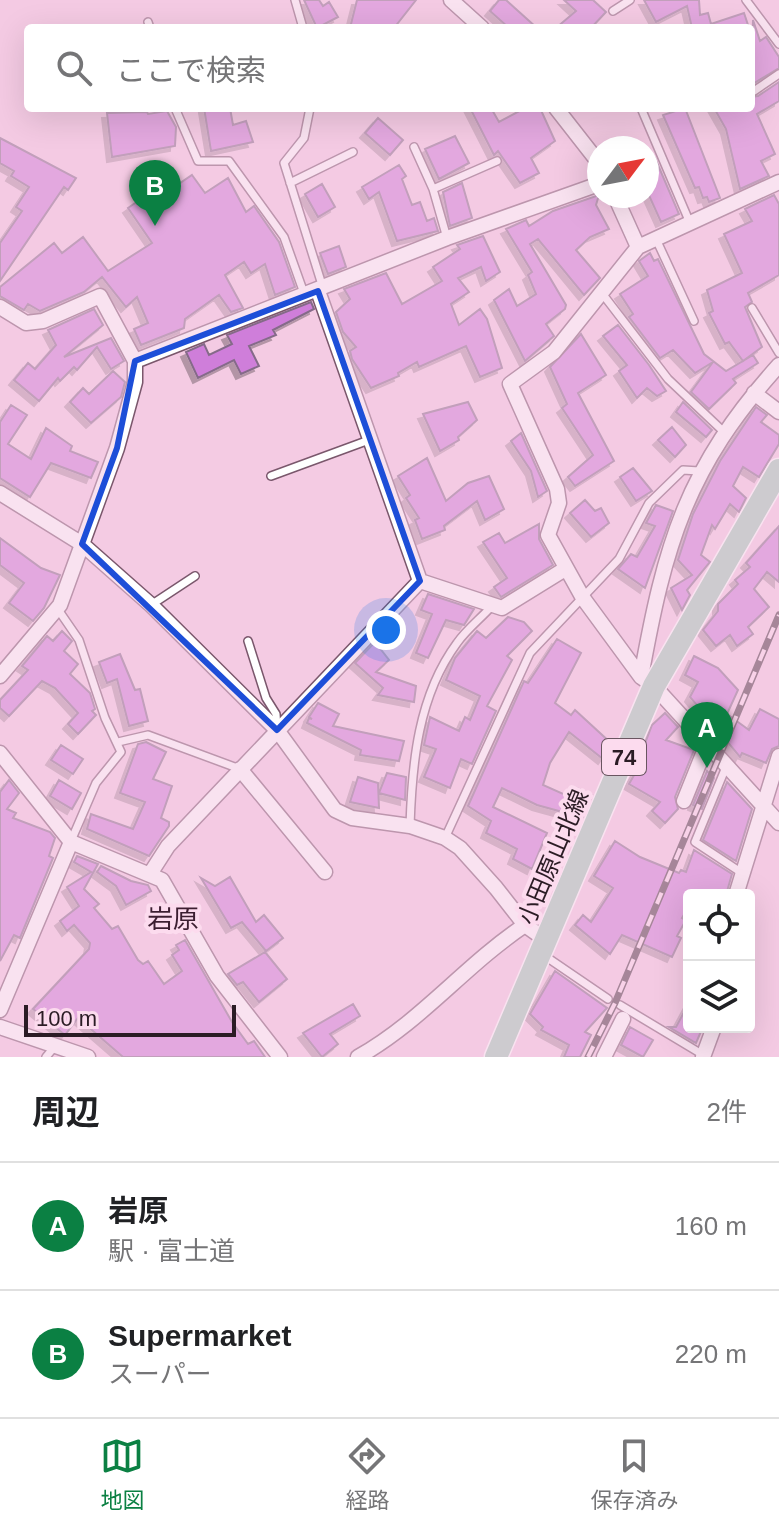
<!DOCTYPE html>
<html lang="ja">
<meta charset="utf-8">
<style>
:root{--surface:#fff;--page:#f2f2f2;--text:#202124;--muted:#757577;--line:#e0e0e0;--accent:#0b8043}
body{margin:0;font-family:Arial,"Noto Sans JP",sans-serif;background:var(--page);color:var(--text)}
.controls{position:absolute;right:24px;bottom:24px;display:grid;overflow:hidden;border-radius:8px;box-shadow:0 8px 32px #0002}
.controls button{width:72px;height:72px;display:grid;place-items:center;padding:0;border:0;border-bottom:2px solid var(--line);background:var(--surface);color:var(--text);font:40px sans-serif}
.compass{position:absolute;left:587px;top:136px;width:72px;height:72px;border-radius:50%;background:var(--surface);box-shadow:0 8px 32px #0002;rotate:58deg}
.scale{position:absolute;left:24px;bottom:20px;width:212px;box-sizing:border-box;padding-left:8px;border:4px solid #2b1c25;border-top:0;font-size:22px;line-height:28px;white-space:nowrap;color:#2b1c25;-webkit-text-stroke:6px #fcdbee;paint-order:stroke}
.you{position:absolute;left:386px;top:630px;width:28px;height:28px;margin:-20px;border:6px solid #fff;border-radius:50%;background:#1a73e8;box-shadow:0 0 0 12px #1a73e833}
.badge{display:grid;place-items:center;width:52px;height:52px;border-radius:50%;background:var(--accent);color:#fff;font-size:26px;font-weight:700}
.pin{position:absolute;translate:-50% -66px;filter:drop-shadow(0 2px 4px #0008)}
.pin::after{content:'';position:absolute;top:42px;width:28px;height:24px;background:inherit;clip-path:polygon(0 0,100% 0,50% 100%)}
.list{margin:0;padding:0;list-style:none}
h2{display:flex;justify-content:space-between;align-items:center;height:104px;margin:0;padding:0 32px;font-size:34px}
h2 small{font-size:26px;font-weight:400;color:var(--muted)}
.list li{display:grid;grid-template-columns:52px 1fr auto;gap:24px;align-items:center;box-sizing:border-box;height:128px;padding:0 32px;border-top:2px solid var(--line)}
.list b{display:block;font-size:30px;white-space:nowrap}
.list p{margin:0;font-size:26px;white-space:nowrap;color:var(--muted)}
.list em{font-size:26px;font-style:normal;color:var(--muted)}
.icon{flex:none;width:44px;height:44px;fill:none;stroke:currentColor;stroke-width:2;stroke-linecap:round;stroke-linejoin:round}
.map{position:relative;flex:none;width:779px;height:1057px;overflow:hidden}
.search{position:absolute;background:var(--surface);box-shadow:0 8px 32px #0002;left:24px;right:24px;top:24px;height:88px;display:flex;align-items:center;gap:20px;box-sizing:border-box;padding:0 28px;border-radius:8px;color:var(--muted);font-size:30px}
.sheet{height:360px;background:var(--surface)}
nav{display:flex;justify-content:space-around;align-items:center;box-sizing:border-box;height:112px;border-top:2px solid var(--line);background:var(--surface);font-size:22px;color:var(--muted)}
nav a{display:grid;justify-items:center;gap:4px}
nav .on{color:var(--accent)}
.map>svg:first-child{display:block}
</style>
<div class="map">
<svg width="779" height="1057" viewBox="0 0 779 1057">
<defs>
<filter id="shadow"><feDropShadow dx="-5" dy="5" stdDeviation="0" flood-color="#0004"/></filter>
</defs>
<rect width="100%" height="100%" fill="#f4cbe3"/>
<path fill="#cf7eda" stroke="#856b89" stroke-width="2" filter="url(#shadow)" d="M304 0H319L323 6 329 2 338 17 317 28Z
M357 0H416L394 28H350Z
M499 0H506L537 28H509L490 11Z
M564 0H593L606 12 591 28H556L576 11Z
M644 0H699L700 15 708 13 711 24 744 13 749 28H692L687 6 656 22Z
M753 20 760 41 766 37 779 57V68L751 85Z
M779 82V101L757 114 775 154 761 161 769 176 740 189 726 129 714 108H751V97L758 96Z
M204 108H230L233 125 246 121 253 142 211 151Z
M470 108H491L499 122 525 108H540L555 141 531 158 539 173 520 183 498 151 494 155Z
M685 108 720 198 709 202 707 197 703 198 699 187 695 188 663 115Z
M167 111 176 127 175 146 112 157 107 113 147 112 148 114Z
M378 118 403 140 390 155 365 133Z
M455 136 469 163 439 179 425 149Z
M0 138 76 178 68 190 64 187 0 281V243L22 211 16 207 29 187 11 176 14 171 0 163Z
M655 158 679 214 661 222 647 191V162Z
M399 165 406 176 402 179 412 205 420 202 427 221 434 218 438 231 397 241 379 192 369 199 362 187Z
M192 175 205 193 228 178 246 212 254 206 279 242 295 287 275 295 265 264 251 273 244 262 225 275 243 308 231 312 219 295 185 319 184 328 141 345 134 329 148 323 137 297 126 307 102 277 84 292 40 311 28 304 24 310 0 296V287L54 243 62 253 83 237 108 271 152 243 128 208 148 194 154 201Z
M462 183 472 218 450 226 443 192Z
M322 184 335 207 318 217 305 194Z
M599 195 596 205 609 229 590 237 576 250 600 278 584 295 538 239 530 244 566 305 565 309 546 324 554 336 525 361 494 300 509 289 517 306 536 294 528 275 532 272 506 229 526 220 529 226 553 211Z
M774 195 779 204V275L748 293 752 302 745 307 762 347 743 361 729 342 725 344 709 313 713 311 707 290 742 273 724 234 752 221 745 209Z
M483 236 500 272 486 281 481 267 458 278 469 292 451 304 459 325 480 309 487 319 502 368 480 377 466 346 419 367 417 362 398 373 399 376 371 388 352 359 350 351 356 347 343 332 336 312 350 299 344 289 386 273 402 304 442 281 433 267 460 249 457 245Z
M339 246 346 267 328 274 320 253Z
M650 253 654 261 658 259 704 354 726 371 753 355 758 363 733 379 736 383 709 409 691 392 713 362 695 373 673 350 660 358 629 317 633 314 620 294 648 276 639 261Z
M311 302 314 309 273 330 276 335 249 346 259 366 241 374 234 360 198 378 186 352 204 344 209 355 232 344 227 335Z
M94 309 103 325 64 357 111 338 124 361 111 369 97 347 77 370 74 367 60 381 58 378 39 401 14 380 28 363 35 369 56 345 48 330Z
M618 325 649 365 666 391 657 396 647 388 637 398 619 371 627 365 603 336Z
M581 334 606 375 578 393 614 461 575 486 568 477 593 455 562 408 567 404 550 367Z
M113 371 125 382 121 397 91 423 70 402 83 388 89 394Z
M468 402 477 420 458 437 459 440 440 451 423 414Z
M683 402 712 430 706 437 676 412Z
M11 405 27 415 8 444 31 459 46 428 72 446 70 451 98 462 91 478 51 463 30 497 0 478V422Z
M756 407 767 415 761 422 779 435V444L759 477 743 467 733 486 746 498 739 512 730 504 715 529 712 525 701 555 710 562 687 590 690 595 682 610 671 588 692 575 678 560 693 514 720 461Z
M672 427 686 445 675 457 658 440Z
M521 433 547 491 538 497 531 471 511 441Z
M427 458 446 501 468 483 489 476 504 509 485 520 477 501 444 526 445 530 422 539 415 520 419 518 406 498 410 495 398 476Z
M633 468 652 491 636 501 620 477Z
M585 500 595 511 601 508 609 523 591 537 570 513Z
M656 505 673 511 645 588 618 569 631 554 637 557 655 526 646 523Z
M539 524V539L553 565 501 597 494 587 507 578 483 542 499 533 505 543Z
M779 526V582L767 572 754 589 769 607 748 627 753 634 737 646 730 635 716 646 703 630 718 611V604L738 584 735 580 750 567 746 563Z
M0 538 41 568 60 575 44 608 33 621 9 603 24 583 0 565Z
M428 594 474 609 464 625 446 620 428 658 416 653 432 614 421 610Z
M508 617 524 622 532 631 507 656 512 660 487 706 496 711 472 764 461 759 450 788 424 777 436 749 424 745 430 717 459 731 465 717 470 720 480 696 446 680 455 658 477 631 486 638Z
M62 631 72 641 64 651 78 664 70 674 90 693 95 709 92 711 96 715 78 734 68 724 78 713 55 688 42 681 9 716 0 708V700L28 670 22 666 47 636 53 641Z
M557 639 581 653 555 703 571 715 575 710 613 745 603 759 569 732 550 763 543 785 572 798 577 788 592 795 579 826 564 818 566 813 537 805 502 788 493 807 547 833 532 869 513 859 517 849 486 833 491 821 468 806 524 681 528 683Z
M375 642 389 660 376 672 416 686 414 702 378 695 383 688 355 663Z
M120 654 135 690 140 689 148 721 129 726 117 679 107 683 99 662Z
M694 656 718 668 738 690 727 714 749 730 760 709 779 719V746L772 749 766 763 742 753 740 757 690 697 698 682 685 675Z
M318 703 339 714 333 726 404 741 399 761 360 755 361 750 307 723 309 718 312 719 309 717Z
M665 713 678 727 666 740 694 750 675 797 678 809 665 823 652 811 660 802 629 784 645 756 644 746 652 725Z
M146 742 166 752 153 779 172 786 161 818 169 822V826L149 856 87 829 91 814 133 829 145 802 120 793 138 744Z
M61 745 83 759 73 774 51 760Z
M707 771 714 778 702 809 693 805Z
M387 773 406 777 405 800 379 793Z
M358 777 378 783 379 808 350 802Z
M9 780 19 793 7 809 16 813 13 818 50 832 55 838 49 856 53 858 20 938 14 935 0 961V792Z
M59 780 81 793 72 809 50 796Z
M727 782 752 809 736 861 703 840Z
M615 841 640 857 679 873 681 870 686 872 694 850 732 874 726 895H689V906L682 918 686 920 677 936 681 938 672 957 622 935 610 954 575 925 583 915 591 922 613 888 594 876Z
M77 856 98 864 84 889 99 904 94 908 112 929 118 926 138 960 143 964 148 961 164 984 182 971 172 955 179 950 176 945 185 940 232 1022 248 1044 254 1041 265 1057H123L78 1018 65 1035 33 1009 89 949 90 943 74 925 67 931 60 921 79 906 67 887 91 872 74 862Z
M101 866 131 881 148 885 151 891 126 905 116 886 97 872Z
M230 877 256 922 264 915 283 938 266 951 242 922 231 928 201 878 215 886Z
M265 952 287 979 259 1002 243 982 237 985 228 974Z
M555 971 607 1008 585 1032 591 1035 580 1057H564L569 1045 541 1030 543 1027 530 1014Z
M689 1003V1027H703L696 1043 669 1027H676Z
M353 1004 360 1016 330 1034 338 1044 322 1057 303 1033Z
M630 1027 653 1040 643 1057 621 1045Z"/>
<g fill="none" stroke-linecap="round" stroke-linejoin="round">
<g stroke="#7a576c" stroke-width="10">
<path id="lane" d="M295 0 303 28
M746 0 779 44
M613 11 630 0
M148 22 150 28
M754 91 779 74
M175 108 198 161H229L284 237 305 296
M310 108 304 138 284 163 323 288
M641 108 690 223
M414 147 433 189 447 238
M290 183 353 152
M433 189 497 161
M656 239 694 321
M601 292 668 379 725 433
M752 308 779 353
M271 476 369 440
M151 605 195 576
M57 608 79 640 105 718 121 752 96 783 71 841
M248 641 266 698 276 714 277 729
M118 742 148 735 240 769
M726 767 695 842 742 873
M410 826C412 763 418 696 457 643 466 630 480 619 491 607
M445 838 530 653 619 559 649 503 683 470 699 471
M542 954 608 999
M620 1005 705 1056
M46 1057 56 1045"/>
</g>
<g stroke="#7a576c" stroke-width="17">
<path id="street" d="M451 0 482 28
M556 108 599 163
M779 182 638 247 554 352 510 384 557 489 559 503 548 535 583 598 641 677 654 686 779 823
M615 196 638 247
M318 291 420 581 502 608 565 569
M0 307 26 323 43 321 100 296 135 361V382L117 448 60 605 0 676
M135 361 447 238 599 184
M754 393 779 412
M0 493 82 544 151 605 277 730 335 810 352 818 410 826 445 838 460 848 496 888 525 925 546 940
M641 677C665 544 686 468 779 365
M0 753 71 842 162 880 217 976 280 1057
M240 769 325 872
M684 801 707 744
M150 874 168 846 420 581
M736 895 779 756
M0 1010 71 842
M0 1027 88 1057
M358 1057C422 1021 464 966 525 925
M604 1057 623 1019
M703 1057 714 1027"/>
</g>
<g stroke="#fff" stroke-width="25">
<path id="primary" d="M496 1057 654 686 779 470"/>
</g>
<use href="#lane" stroke="#fff" stroke-width="7"/>
<use href="#street" stroke="#fff" stroke-width="14"/>
<use href="#primary" stroke="#9dcdb7" stroke-width="22"/>
<g stroke="#47343f" stroke-width="7">
<path id="rail" d="M588 1057 615 1003 779 615"/>
</g>
<use href="#rail" stroke="#fcdbee" stroke-width="4" stroke-dasharray="12" stroke-linecap="butt"/>
</g>
<path d="M0 0H779V1057H0ZM318 291 420 581 277 730 82 544 117 448 135 361Z" fill="#f4cbe3" fill-opacity=".55" fill-rule="evenodd"/>
<path fill="none" stroke="#1d4ed8" stroke-width="6" stroke-linejoin="round" d="M318 291 420 581 277 730 82 544 117 448 135 361Z"/>
<g text-anchor="middle" dominant-baseline="central" stroke-width="8" stroke-linejoin="round" paint-order="stroke">
<rect fill="#fcdbee" stroke="#6a5561" stroke-width="2" x="602" y="739" width="44" height="36" rx="6"/>
<g font-size="22" font-weight="bold" fill="#2b1c25">
<text x="624" y="757">74</text>
</g>
<g font-size="24" fill="#2b1c25" stroke="#fcdbee">
<text transform="translate(553 857) rotate(-67)">小田原山北線</text>
</g>
<g font-size="26" fill="#3c1e31" stroke="#fcdbee">
<text x="173" y="919">岩原</text>
</g>
</g>
</svg>
<div class="controls">
<button><svg class="icon" aria-label="locate" viewBox="0 0 24 24"><circle cx="12" cy="12" r="6"/><path d="M12 2v4M12 18v4M2 12h4M18 12h4"/></svg></button>
<button><svg class="icon" aria-label="layers" viewBox="0 0 24 24"><path d="M12 4l9 5-9 5-9-5zM3 14l9 5 9-5"/></svg></button>
</div>
<svg class="compass" viewBox="-18 -18 36 36"><path d="M0-13l5 13h-10z" fill="#e53935"/><path d="M0 13l5-13h-10z" fill="#757577"/></svg>
<div class="scale">100 m</div>
<div class="you"></div>
<div class="pin badge" style="left:707px;top:768px">A</div>
<div class="pin badge" style="left:155px;top:226px">B</div>
<div class="search"><svg class="icon" aria-label="search" viewBox="0 0 24 24"><circle cx="10" cy="10" r="6"/><path d="M15 15l6 6"/></svg>ここで検索</div>
</div>
<section class="sheet">
<h2>周辺<small>2件</small></h2>
<ul class="list">
<li><span class="badge">A</span><div><b>岩原</b><p>駅 · 富士道</p></div><em>160 m</em></li>
<li><span class="badge">B</span><div><b>Supermarket</b><p>スーパー</p></div><em>220 m</em></li>
</ul>
</section>
<nav>
<a class="on"><svg class="icon" aria-label="map" viewBox="0 0 24 24"><path d="M3 6l6-2 6 2 6-2v14l-6 2-6-2-6 2zM9 4v14M15 6v14"/></svg>地図</a>
<a><svg class="icon" aria-label="directions" viewBox="0 0 24 24"><path d="M12 3l9 9-9 9-9-9zM9 14v-3h6M13 9l2 2-2 2"/></svg>経路</a>
<a><svg class="icon" aria-label="saved" viewBox="0 0 24 24"><path d="M7 4h10v16l-5-4-5 4z"/></svg>保存済み</a>
</nav>
